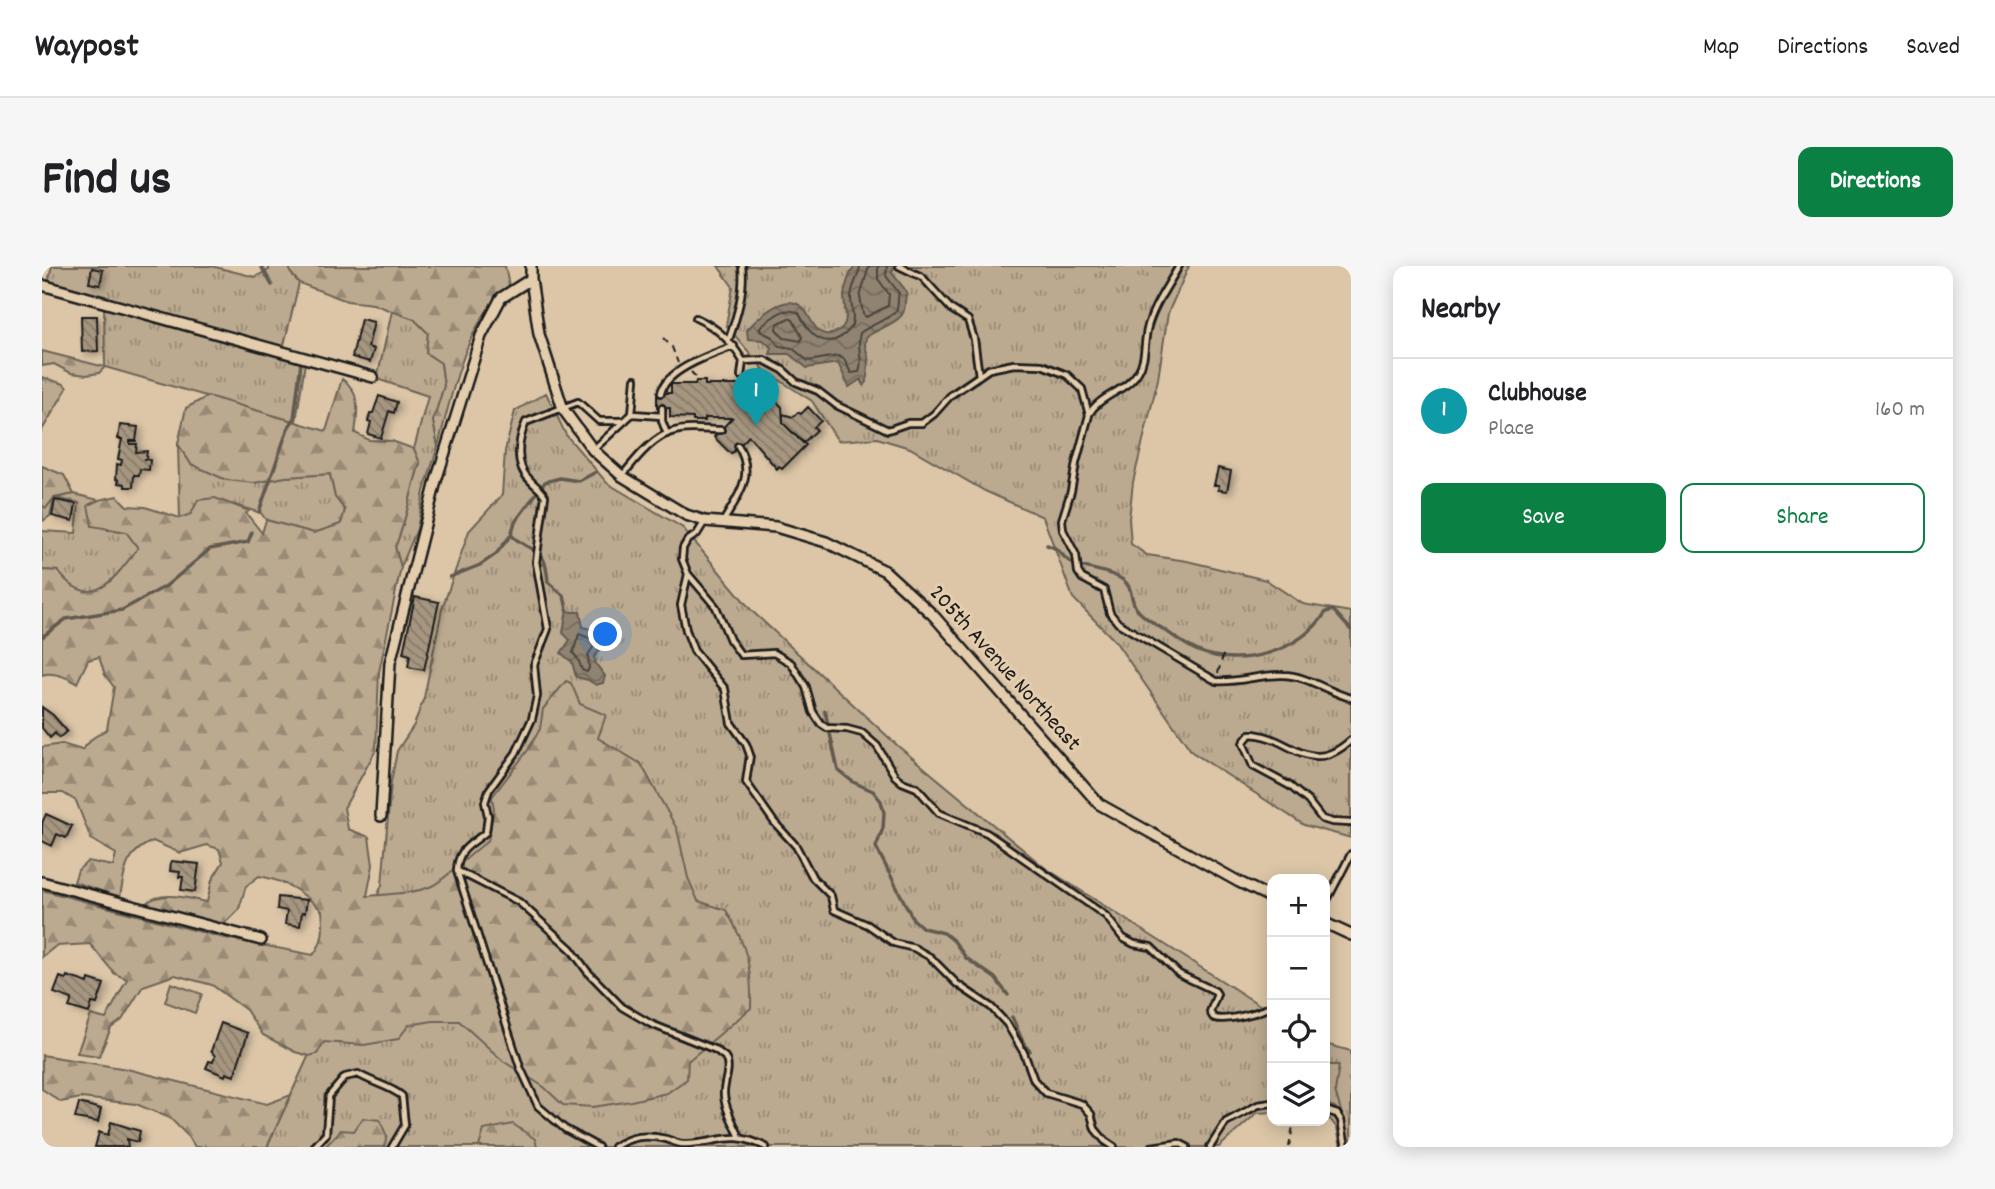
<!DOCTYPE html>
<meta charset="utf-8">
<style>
:root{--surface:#fff;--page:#f6f6f6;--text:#202124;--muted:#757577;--line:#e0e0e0;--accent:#0b8043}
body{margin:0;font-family:Dekko,sans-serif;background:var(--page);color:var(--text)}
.controls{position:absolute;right:21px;bottom:21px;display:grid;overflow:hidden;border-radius:14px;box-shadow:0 4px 18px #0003}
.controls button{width:63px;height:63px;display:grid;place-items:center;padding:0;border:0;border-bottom:2px solid var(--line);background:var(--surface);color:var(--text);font:35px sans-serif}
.you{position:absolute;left:564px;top:369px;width:24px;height:24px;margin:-18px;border:5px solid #fff;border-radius:50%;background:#1a73e8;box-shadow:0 0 0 10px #1a73e833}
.badge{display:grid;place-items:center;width:46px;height:46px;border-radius:50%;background:var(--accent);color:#fff;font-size:23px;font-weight:700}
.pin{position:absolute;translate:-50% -58px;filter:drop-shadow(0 2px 4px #0008)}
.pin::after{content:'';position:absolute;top:37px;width:24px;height:21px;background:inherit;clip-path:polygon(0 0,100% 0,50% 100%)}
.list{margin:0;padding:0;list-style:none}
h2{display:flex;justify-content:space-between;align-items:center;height:91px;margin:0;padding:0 28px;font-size:30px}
h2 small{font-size:23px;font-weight:400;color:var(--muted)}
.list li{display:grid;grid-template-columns:46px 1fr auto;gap:21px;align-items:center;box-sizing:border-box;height:105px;padding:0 28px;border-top:2px solid var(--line)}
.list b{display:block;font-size:26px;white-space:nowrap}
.list p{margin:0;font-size:23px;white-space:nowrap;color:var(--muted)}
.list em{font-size:23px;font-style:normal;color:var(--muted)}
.actions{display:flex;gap:14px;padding:21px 28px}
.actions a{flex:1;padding:16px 0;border:2px solid var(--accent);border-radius:14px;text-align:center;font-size:24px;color:var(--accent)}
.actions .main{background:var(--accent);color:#fff}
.icon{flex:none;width:38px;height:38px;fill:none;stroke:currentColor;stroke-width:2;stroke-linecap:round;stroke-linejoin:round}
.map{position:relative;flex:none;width:1309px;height:881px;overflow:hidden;border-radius:14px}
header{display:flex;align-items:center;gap:42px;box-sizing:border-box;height:98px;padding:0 35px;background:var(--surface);border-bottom:2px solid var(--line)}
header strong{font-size:33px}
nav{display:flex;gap:38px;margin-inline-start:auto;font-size:24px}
.intro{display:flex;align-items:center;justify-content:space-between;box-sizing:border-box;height:168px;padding:0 42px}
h1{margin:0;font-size:49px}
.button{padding:18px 32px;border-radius:14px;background:var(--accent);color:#fff;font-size:24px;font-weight:700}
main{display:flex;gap:42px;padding:0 42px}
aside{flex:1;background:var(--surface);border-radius:14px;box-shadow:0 4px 18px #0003}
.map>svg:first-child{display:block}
</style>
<header>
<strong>Waypost</strong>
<nav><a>Map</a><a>Directions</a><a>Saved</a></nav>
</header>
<div class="intro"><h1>Find us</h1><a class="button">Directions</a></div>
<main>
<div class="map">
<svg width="1309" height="881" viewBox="0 0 1309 881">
<defs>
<pattern id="grass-tufts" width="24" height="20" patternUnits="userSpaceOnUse" patternTransform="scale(1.75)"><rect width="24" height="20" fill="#bcaa90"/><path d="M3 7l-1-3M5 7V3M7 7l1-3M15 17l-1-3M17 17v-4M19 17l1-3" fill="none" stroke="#988a75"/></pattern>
<pattern id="forest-firs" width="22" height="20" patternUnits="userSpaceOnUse" patternTransform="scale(1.75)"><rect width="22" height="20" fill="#bcaa90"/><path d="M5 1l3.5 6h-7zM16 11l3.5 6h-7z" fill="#988a75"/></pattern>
<pattern id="water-waves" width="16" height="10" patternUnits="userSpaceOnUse" patternTransform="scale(1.75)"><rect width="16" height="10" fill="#908371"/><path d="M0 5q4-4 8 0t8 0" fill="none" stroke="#756a5c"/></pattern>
<pattern id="building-back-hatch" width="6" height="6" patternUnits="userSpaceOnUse" patternTransform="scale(1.75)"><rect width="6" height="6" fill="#a69680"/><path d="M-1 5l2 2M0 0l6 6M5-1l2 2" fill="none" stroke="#867a68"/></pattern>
<filter id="shadow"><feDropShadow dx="4" dy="2.5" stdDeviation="3.5" flood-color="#0004"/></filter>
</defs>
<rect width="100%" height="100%" fill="#dcc6a7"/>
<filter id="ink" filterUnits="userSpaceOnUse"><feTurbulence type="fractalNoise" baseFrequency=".0143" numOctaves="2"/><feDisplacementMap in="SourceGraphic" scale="14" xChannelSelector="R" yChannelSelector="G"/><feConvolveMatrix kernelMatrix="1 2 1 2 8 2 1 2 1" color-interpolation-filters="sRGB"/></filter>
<g filter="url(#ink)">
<path fill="url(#grass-tufts)" stroke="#6c6356" stroke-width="2" d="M10 0H169L213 11 227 4V0H248V6L257 17 241 83 6 16Z
M676 0H1147L1126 47 1116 113 1091 216 1087 253 1089 278 1105 289 1145 295 1224 314 1261 338 1309 346V572L1262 559 1150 486 1073 375 1031 332 1001 251 943 225 868 182 835 172 796 175 770 135 722 104 684 59 691 21Z
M62 41 263 97 254 156 63 101Z
M350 45 372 53 386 67 384 87 399 97 402 120 391 155 396 180 382 225 375 263 359 301 353 281C365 254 368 225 378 198L372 183 386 130 335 113Z
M0 111 22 118 25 122 0 164Z
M504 127 524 169 565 217 641 262 710 345 856 480 1002 601 1230 747V846L1215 847 1177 881H225L276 769 340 619 349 516 355 485 372 459 382 432 400 343 427 265 460 229 463 185 473 145Z
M136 178 149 198 212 217 243 211 288 208 293 231 303 244 299 258 272 267 224 254 219 247 190 238 138 252Z
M32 228 57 234 46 240 66 264 84 265 96 282C73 312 49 349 16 305L0 304V265L34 267 37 237 12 232 8 250 1 255 0 239 4 242 12 232Z
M1283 778 1309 785V881H1299L1295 862 1288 853 1283 851Z"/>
<path fill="url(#forest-firs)" stroke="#6c6356" stroke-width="2" d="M248 0H463L467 20C422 59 411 125 396 180L391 155 402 120 399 97 384 87 386 67 372 53 331 38 305 35 257 17 248 6Z
M0 85 63 101 57 107 45 109 29 107 12 98 0 100Z
M300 113C319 125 316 147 313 167L327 174 350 175 372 183 378 197C368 225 365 254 353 281L359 301 337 406 334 484 302 542 306 563 327 571 331 599 325 630C346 628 371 628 390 620 402 615 431 585 446 575L452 543 450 531 486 484 498 463 501 443 524 415 529 417 538 438 564 449 556 472 599 498 635 563 646 612 656 635 684 644C705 680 710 701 709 742L646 795 645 813 625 827 589 835 551 841 521 839 502 821 461 795 417 755H391L367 759 356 773 322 779 282 776 275 788 267 790 253 786 221 769 204 744 170 719 133 709 101 720 80 754 69 762 57 790 35 787 49 749 64 753 85 713 73 708 48 678 14 680 0 691V624L178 671 271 689C282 676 282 661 280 645 261 626 244 615 217 610L204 620 197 643 180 660 103 638C119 624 145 632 165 636L170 614 181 596 177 583 165 579 138 587 111 575C83 587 83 603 78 631L32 616 36 604 46 595 71 600 74 588 49 573 34 535 21 527H0V481L20 478 40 484 51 472 65 463 72 421 63 409 57 391 46 394 35 417C25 412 12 405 0 409V304L16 305C49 349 73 312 96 282L84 266 50 260 46 239 57 234 75 230 85 240 103 241 138 252 149 248 156 234 173 232 207 245 204 247 220 267 224 254 272 267 299 258 303 244 293 231 288 208 243 211 212 217 184 214 149 198 136 178 144 142 166 130 284 165Z
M0 200 22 209 32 228 12 232 4 242 0 239Z
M0 789 85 803 225 838 249 829 225 881H153L147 871 128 852 94 838 39 832 19 836 0 823Z
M1283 799H1297L1293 825 1301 852 1293 841 1283 838Z
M321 852 338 854 345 871 342 881H283L299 864 312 865Z
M471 858 493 873 495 881H437L442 864Z"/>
<path fill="#bcaa90" stroke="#6c6356" stroke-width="2" d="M129 717 160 728 153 747 123 736Z"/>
<path fill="url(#water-waves)" stroke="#625a4f" stroke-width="2" d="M813 0H852L850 7 865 26C862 32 864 37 862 44 860 56 835 63 824 71L823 79 826 90 825 116 822 120 819 113 807 121 796 97 765 102 747 88H728L730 82 721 74 706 73 705 64C716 51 743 26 760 41 770 50 774 78 796 65 809 57 802 43 802 30 803 20 807 9 813 0Z
M525 343 529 346H538L541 361 560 366 565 371 563 378 552 391 554 398 563 410 561 417 554 419 546 414 534 411 530 396 519 387 528 374 521 367Z"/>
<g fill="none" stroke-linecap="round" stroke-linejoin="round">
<path stroke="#4a453e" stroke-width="2" d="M818 0C817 11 809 20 809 32 809 42 813 50 810 59 807 66 800 71 793 74 774 79 764 61 757 47 740 39 731 52 718 61V65L730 71 737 80 750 82 766 95 796 90 802 93 809 107 817 106C822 94 814 81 818 67 826 60 851 51 854 45 857 40 855 32 857 27L844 10 845 0
M827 0 818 31 821 48 824 51 846 40 847 28 836 13V0
M747 52 751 54 760 71 759 75 742 72 734 63 735 58Z
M537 368 555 375 546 389 547 402 545 406 540 404 536 393 531 387Z"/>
<path stroke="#625a4f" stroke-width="3.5" d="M219 0 230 19
M217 246 246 162 252 153 259 96
M469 269C493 291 503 277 506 316L522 330 525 343
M1005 279C1022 284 1019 292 1030 297 1045 304 1067 304 1081 314 1091 321 1088 333 1094 342 1101 352 1114 358 1124 365 1134 372 1144 380 1156 385 1200 403 1259 385 1284 346L1291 344 1309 364
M408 311 438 299 454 288 469 269 473 256 503 216 518 212 537 215 554 206
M0 371 24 353 80 344 124 320 168 283 206 276 210 266
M783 445 796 504 811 516 831 525 839 535 842 547 841 562 834 581 871 653 881 662 902 667 912 675 924 692 953 712 966 729
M970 751C976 762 979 778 988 785"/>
</g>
<path fill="url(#building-back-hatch)" stroke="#1c1c1c" stroke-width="2" filter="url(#shadow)" d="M50 2 61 4 58 19 47 17Z
M39 50H55L56 85 40 86Z
M319 53 332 56 326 81 332 83 328 96 310 91Z
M654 115H663V119H719L740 141 741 157 764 179 740 203 737 200 735 203 707 170 689 188 672 171 690 152H663V155H651V152L628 151V142H615V127H629V118H653Z
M337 130 355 136 352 147 347 145 339 172 326 168 329 156 326 155 328 147H331Z
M766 141 779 155 772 161 775 164 761 177 741 157V148L751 151 756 146 759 148Z
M78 159 96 161 94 175H88V178H95L94 186 105 185 104 193H101L108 194 107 204 98 203 97 209H92L91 221H83V218L76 217 77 214 74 213 75 198 79 199 80 194 76 193 80 173H76Z
M1176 202 1189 205 1185 225 1176 224 1177 219H1172Z
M13 234 34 238 31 255 10 250Z
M373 331 397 336 382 404 366 401 368 389 361 387Z
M0 441 11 449 25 465 17 472 13 467 8 472 0 462Z
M4 548 30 560 24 572 15 568 10 580 0 575V557Z
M129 595 157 598 153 626 139 624 141 611H137L138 606 128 605Z
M236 631 265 634 263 647 260 646 258 660 243 658 245 645 235 643Z
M25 710 46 717 47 713 62 718 55 738 50 737 47 747 27 741 30 733 12 727 18 711 24 713Z
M179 757 206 767 192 810 184 807 183 810 164 802 167 795 171 796 173 790 169 785Z
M37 837 59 843 56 856 33 852Z
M69 856 98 865 96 876 85 873 86 881H53L57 866 66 869Z"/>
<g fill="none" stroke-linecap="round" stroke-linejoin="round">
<g stroke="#1c1c1c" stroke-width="10">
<path id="service" d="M857 0 880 11 909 43 926 54 932 73 937 110
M654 52C676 62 688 74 701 95L699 110
M687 73C695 50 703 25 700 0
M701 95 722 94 741 104 754 116 776 125 794 139 846 164 866 157H880L892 148 909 129 947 103 972 98 1000 99 1025 109 1040 123 1047 149 1034 197 1029 225 1020 254 1021 264 1034 289 1036 306 1040 312 1062 324 1068 347 1076 357 1174 415C1196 417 1219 408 1241 409 1264 409 1286 426 1309 432
M619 127C624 103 671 88 692 80
M620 142V155L625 168
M590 148 620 150
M1047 148C1059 128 1084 126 1096 106 1104 93 1102 78 1105 64 1110 41 1126 20 1137 0
M552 183 590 148 593 113
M580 210C592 195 607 176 624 168 640 160 662 164 679 164
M663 255 655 268 645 275 641 282 640 293 646 308 639 339 644 364 652 385 683 423 689 457 704 478 708 489 704 516 732 556 754 580 771 612 789 630 792 644 826 659 852 677 872 682 888 691 915 718 949 741 965 758 982 787 992 814 1004 827 1040 838 1049 848 1053 863 1063 875 1072 881
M681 256C696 230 714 209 696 180
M646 308 674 341 688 374 699 389 732 387 749 397 764 421 771 446 779 458 785 462 805 463 820 467 835 480 853 510 860 516 875 522 897 547 945 567 1064 650 1081 672 1092 678 1109 681 1137 708 1173 725 1175 728 1168 746 1171 751C1180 757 1221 746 1230 739
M1309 474C1266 513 1249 469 1208 468L1201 477 1211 500 1248 520 1266 535 1280 553 1290 556 1309 557
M416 605 477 636 529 683 545 705 580 741 609 758 674 784 683 791C690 803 681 816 682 829 683 843 692 858 698 871
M1283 638 1309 588
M1283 844 1295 848 1299 854 1304 881
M272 881 284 868 287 830 303 811 316 808C331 817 348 820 360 830L363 859 350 881
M556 881 523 863 496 840 478 801 415 605C416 582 428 580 444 566L446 550 443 536 447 524 474 487 490 453 495 430 492 399 506 363 494 296 503 230C499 223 493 220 488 214 472 199 476 174 484 156L536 136 557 155H583
M572 881C589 870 604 868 624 873 631 875 637 879 645 878 680 877 687 863 724 881
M1109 881 1137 877 1145 881
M1168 881 1184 856 1216 839 1230 837"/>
</g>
<g stroke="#1c1c1c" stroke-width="14">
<path id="minor" d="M489 0V13L497 68 521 143 551 184 580 210 644 249 663 255 734 261 784 276 843 305 891 349 1057 538 1197 616 1230 632
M0 19 331 111
M339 550 348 397 394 215 439 70 459 32 489 13
M0 616 219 674
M1283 657 1309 669"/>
</g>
<path stroke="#1c1c1c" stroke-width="2" stroke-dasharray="7 5" stroke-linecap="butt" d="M621 72 630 81 636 97
M649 106 658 115
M1176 407 1182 386
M1247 881 1252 855"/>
<use href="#service" stroke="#e4cdad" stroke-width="4.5"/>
<use href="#minor" stroke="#e4cdad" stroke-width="9"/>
</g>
</g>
<g text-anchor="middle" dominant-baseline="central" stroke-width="6" stroke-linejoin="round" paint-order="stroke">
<g font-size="23" fill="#1c1c1c" stroke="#e4cdad">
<text transform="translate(962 403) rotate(48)">205th Avenue Northeast</text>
</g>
</g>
</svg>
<div class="controls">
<button>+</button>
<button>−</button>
<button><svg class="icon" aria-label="locate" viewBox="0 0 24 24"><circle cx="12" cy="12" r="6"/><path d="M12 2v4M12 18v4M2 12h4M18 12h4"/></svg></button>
<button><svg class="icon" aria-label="layers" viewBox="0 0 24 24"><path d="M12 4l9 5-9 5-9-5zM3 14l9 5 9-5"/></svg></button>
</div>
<div class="you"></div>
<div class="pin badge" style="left:714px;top:160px;background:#0f9aa8">1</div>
</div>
<aside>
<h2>Nearby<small></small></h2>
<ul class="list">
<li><span class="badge" style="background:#0f9aa8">1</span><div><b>Clubhouse</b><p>Place</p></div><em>160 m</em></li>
</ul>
<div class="actions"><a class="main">Save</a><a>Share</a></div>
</aside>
</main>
